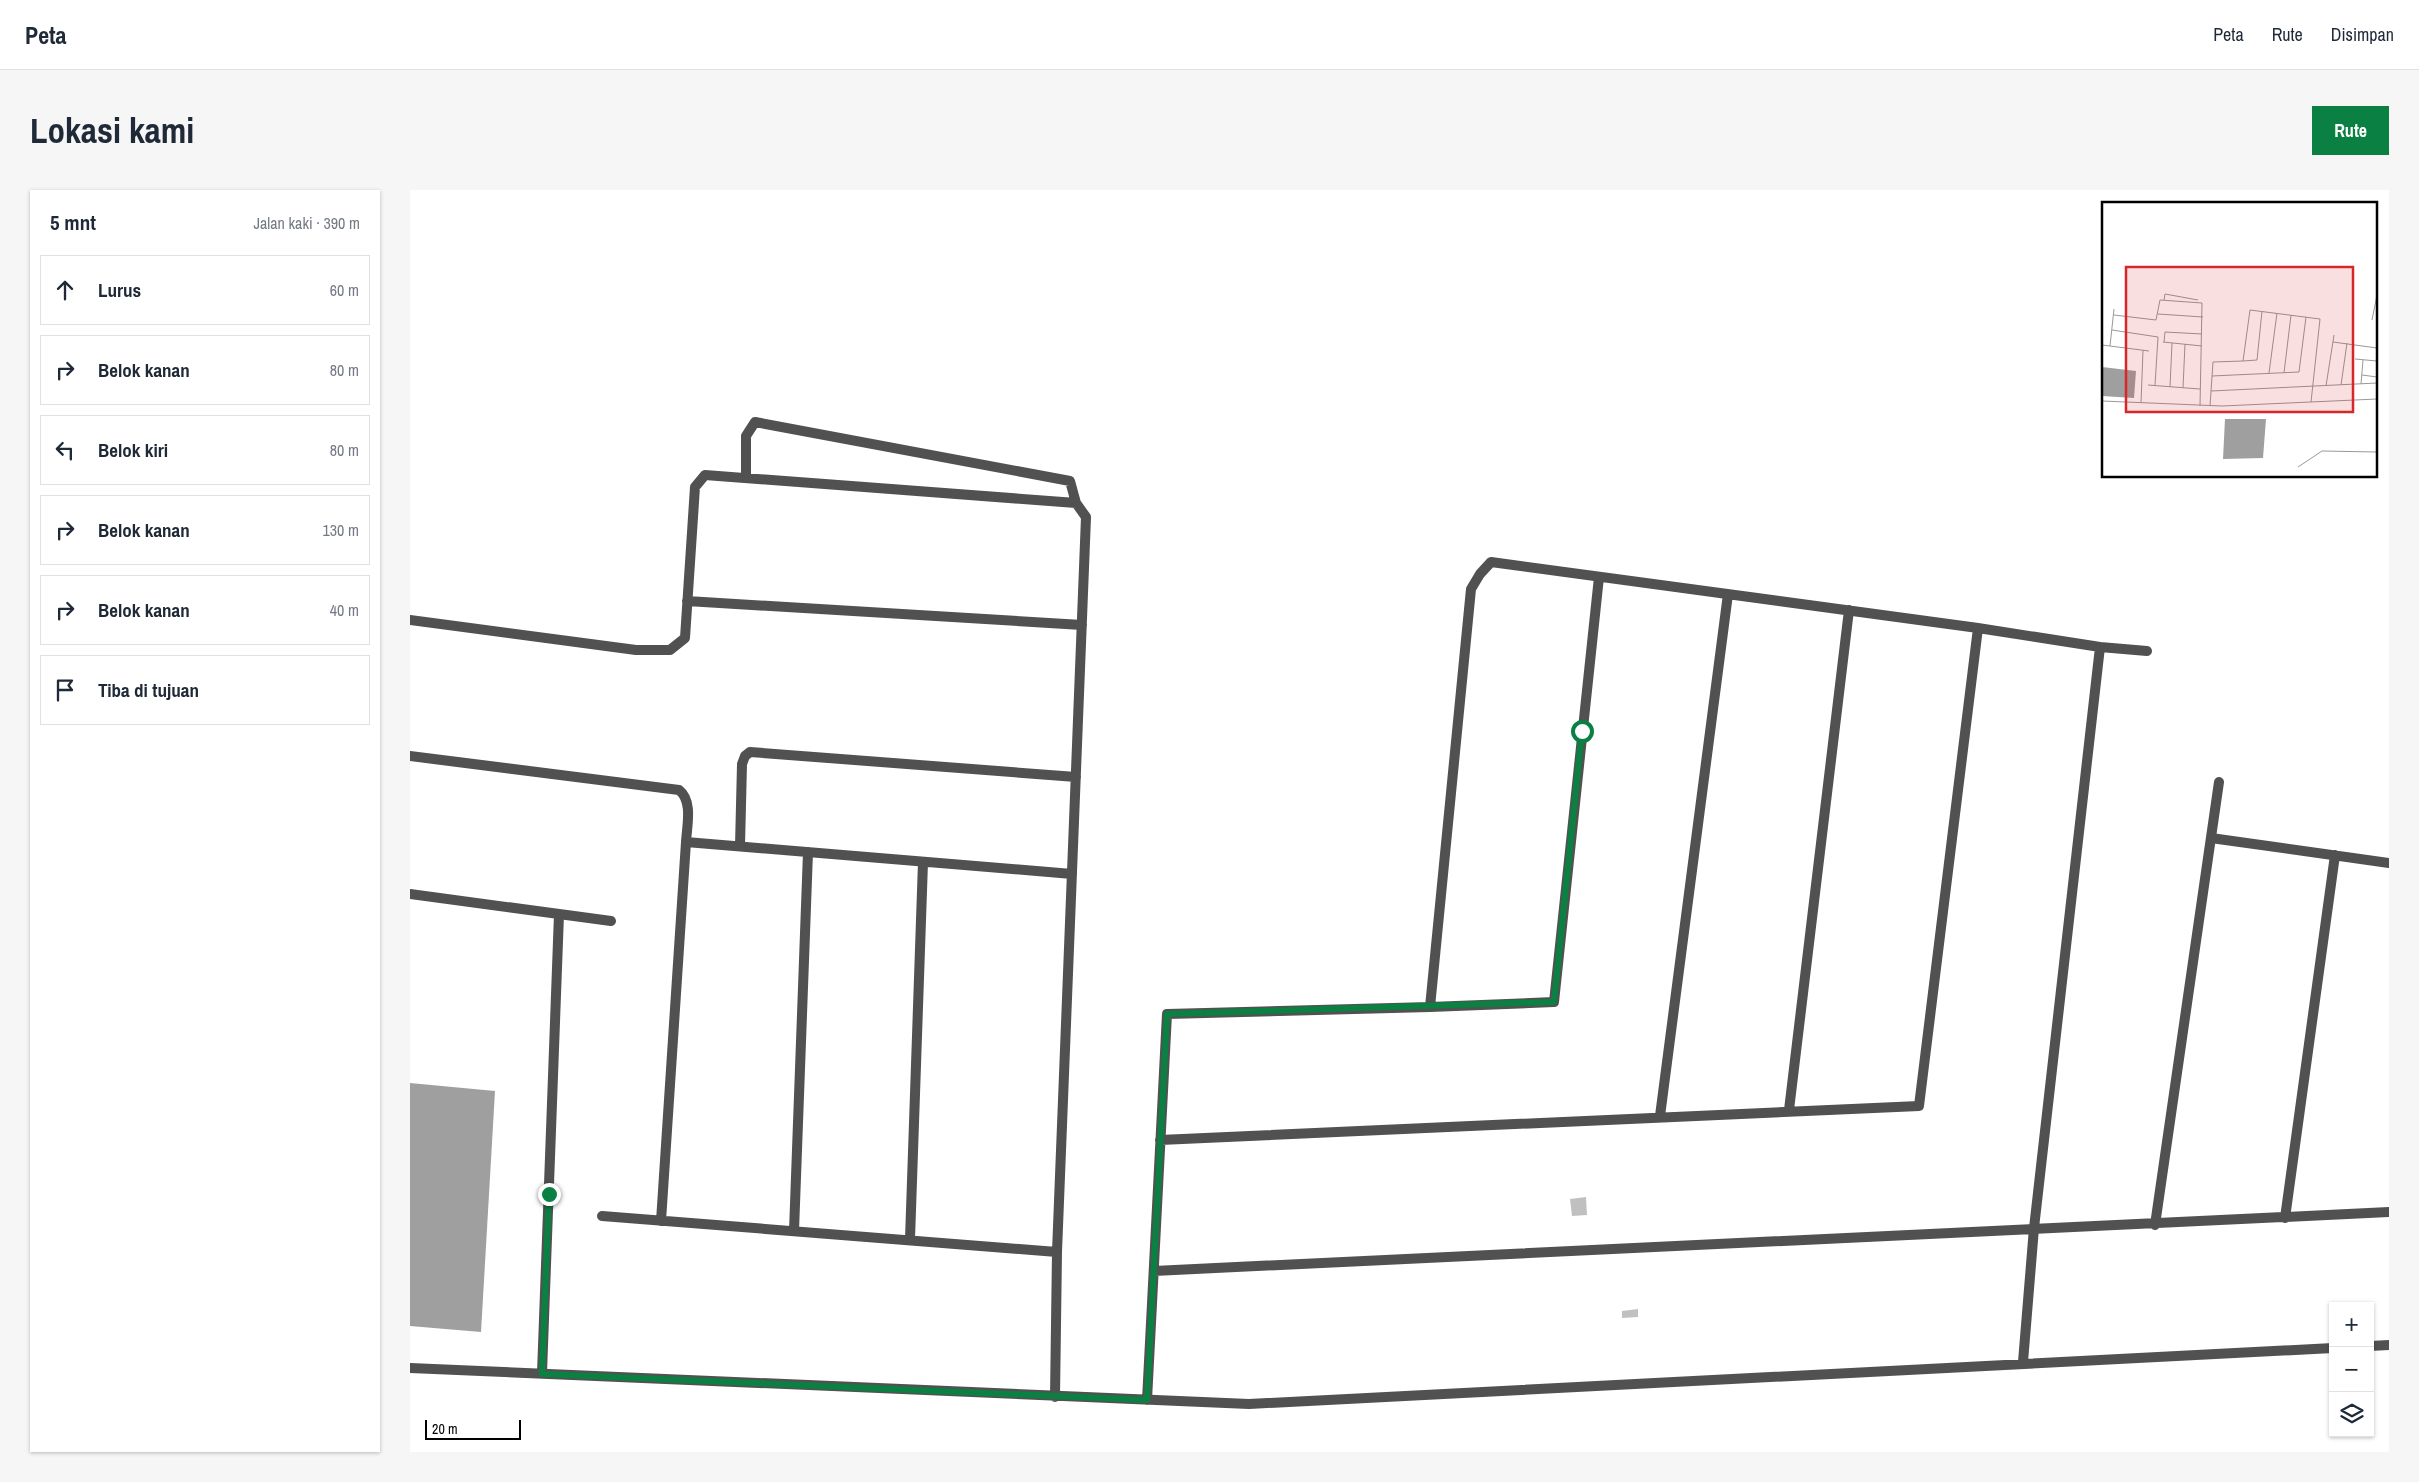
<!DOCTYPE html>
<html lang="id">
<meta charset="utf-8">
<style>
:root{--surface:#fff;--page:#f6f6f7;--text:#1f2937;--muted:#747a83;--line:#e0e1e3;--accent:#0b8043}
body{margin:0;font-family:"Archivo Narrow",sans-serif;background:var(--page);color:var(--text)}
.controls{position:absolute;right:15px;bottom:15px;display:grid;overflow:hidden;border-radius:0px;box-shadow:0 1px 4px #0004}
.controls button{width:45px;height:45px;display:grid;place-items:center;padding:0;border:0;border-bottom:1px solid var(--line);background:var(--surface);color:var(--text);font:25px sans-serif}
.scale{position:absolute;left:15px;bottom:12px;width:96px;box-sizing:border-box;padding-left:5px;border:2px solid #000;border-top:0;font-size:14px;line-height:18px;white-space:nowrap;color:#000;-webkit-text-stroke:4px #fff;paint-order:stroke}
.stop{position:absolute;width:15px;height:15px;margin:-11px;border:4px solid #0b8043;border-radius:50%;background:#fff}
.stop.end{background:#0b8043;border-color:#fff;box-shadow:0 1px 5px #0008}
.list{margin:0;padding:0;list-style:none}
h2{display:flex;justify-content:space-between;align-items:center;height:65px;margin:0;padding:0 20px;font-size:21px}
h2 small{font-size:16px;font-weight:400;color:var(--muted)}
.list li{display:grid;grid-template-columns:32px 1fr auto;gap:15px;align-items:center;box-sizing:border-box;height:70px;margin:0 10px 10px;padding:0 10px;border:1px solid var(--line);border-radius:0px}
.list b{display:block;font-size:19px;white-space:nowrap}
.list em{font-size:16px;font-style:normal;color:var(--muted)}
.icon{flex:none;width:28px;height:28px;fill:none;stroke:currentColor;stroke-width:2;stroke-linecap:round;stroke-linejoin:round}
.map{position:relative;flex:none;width:1979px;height:1262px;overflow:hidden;border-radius:0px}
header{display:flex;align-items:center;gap:30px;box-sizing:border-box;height:70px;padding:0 25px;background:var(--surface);border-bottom:1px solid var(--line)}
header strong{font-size:24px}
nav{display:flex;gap:28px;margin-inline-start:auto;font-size:18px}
.intro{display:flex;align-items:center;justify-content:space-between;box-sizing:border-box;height:120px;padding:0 30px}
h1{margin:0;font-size:35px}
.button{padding:12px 22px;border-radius:0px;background:var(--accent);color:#fff;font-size:18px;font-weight:700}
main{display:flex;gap:30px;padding:0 30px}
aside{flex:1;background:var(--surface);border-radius:0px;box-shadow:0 1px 4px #0004}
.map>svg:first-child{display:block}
</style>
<header>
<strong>Peta</strong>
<nav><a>Peta</a><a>Rute</a><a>Disimpan</a></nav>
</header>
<div class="intro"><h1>Lokasi kami</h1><a class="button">Rute</a></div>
<main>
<aside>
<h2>5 mnt<small>Jalan kaki · 390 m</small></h2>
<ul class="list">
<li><svg class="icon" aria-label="ahead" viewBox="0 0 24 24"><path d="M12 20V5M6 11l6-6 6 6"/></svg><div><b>Lurus</b></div><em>60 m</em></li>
<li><svg class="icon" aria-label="right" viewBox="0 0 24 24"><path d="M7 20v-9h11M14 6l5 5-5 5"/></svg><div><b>Belok kanan</b></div><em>80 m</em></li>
<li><svg class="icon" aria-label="left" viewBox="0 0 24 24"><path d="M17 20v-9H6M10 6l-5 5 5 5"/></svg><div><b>Belok kiri</b></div><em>80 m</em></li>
<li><svg class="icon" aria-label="right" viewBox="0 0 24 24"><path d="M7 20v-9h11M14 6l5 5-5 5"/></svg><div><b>Belok kanan</b></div><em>130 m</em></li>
<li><svg class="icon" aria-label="right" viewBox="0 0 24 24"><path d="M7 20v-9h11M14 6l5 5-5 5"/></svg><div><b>Belok kanan</b></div><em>40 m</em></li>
<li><svg class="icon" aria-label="arrive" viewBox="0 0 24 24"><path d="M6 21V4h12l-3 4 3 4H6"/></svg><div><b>Tiba di tujuan</b></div></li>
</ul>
</aside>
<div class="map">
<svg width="1979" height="1262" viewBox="0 0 1979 1262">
<rect width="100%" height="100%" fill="#fff"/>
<path fill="#9f9f9f" d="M0 893 85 901 71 1142 0 1136Z"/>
<path fill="#c0c0c0" d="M1176 1007 1177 1025 1162 1026 1160 1009Z
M1228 1119V1127L1212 1128V1121Z"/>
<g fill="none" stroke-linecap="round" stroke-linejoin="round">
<path stroke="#515151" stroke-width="10" d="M336 288V246L345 232 660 291 666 313
M277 411 672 435
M0 430 226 460H260L275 448 285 297 295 285 666 313 676 327 647 1062 645 1207
M1690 457 1737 461
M0 566 269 600C283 611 277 635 276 652L251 1031
M1801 648 1979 673
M276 652 662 684
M330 656 332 574 335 566 340 562 666 587
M0 704 201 731
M1020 817 1144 812 1189 387
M1379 920 1439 420
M1250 926 1318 404
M750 950 1509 916 1568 438
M192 1026 647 1062
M1875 1028 1925 665
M1745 1035 1809 592
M384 1041 398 662
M500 1049 513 672
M744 1081 1979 1022
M1960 1156 1979 1155
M0 1178 839 1214 1923 1158
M132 1183 149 724
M737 1210 757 824 1020 817 1061 399 1070 384 1081 372 1568 438 1690 457 1624 1038 1613 1172"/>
</g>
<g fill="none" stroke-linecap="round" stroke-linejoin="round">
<path stroke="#0b8043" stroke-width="6" d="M139 1004 132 1184 737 1210 757 824 1144 812 1172 541"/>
</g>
<g transform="translate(1692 12)">
<rect width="275" height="275" fill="#fff"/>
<path d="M0 165 34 169 32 196 0 194ZM123 217H164L161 256 121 257Z" fill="#9f9f9f"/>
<path fill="none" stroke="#999" stroke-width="1" d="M62 98 63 92 96 98M56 112 101 115M12 113 54 118 58 98 100 101 98 204M270 118 275 93M10 128 56 135 53 183M61 140 100 144M62 140 63 130 100 132M231 140 275 146M0 143 47 149M8 144 12 107M253 157 275 159M141 159 155 158 160 109M167 171 175 111M182 171 189 113M260 173 275 175M110 174 197 170 204 115M259 182 261 158M46 183 98 187M239 183 245 141M224 184 232 133M68 185 70 141M81 186 83 142M109 189 275 181M0 199 120 204 275 197M39 201 41 148M108 204 111 160 141 159 148 108 218 117 209 200M196 265 220 249 275 250"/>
<path fill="#d62828" fill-opacity="0.15" stroke="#d62828" stroke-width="2.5" d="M24 65H251V210H24Z"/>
<rect width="275" height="275" fill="none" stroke="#000" stroke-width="2.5"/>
</g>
</svg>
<div class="controls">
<button>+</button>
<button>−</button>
<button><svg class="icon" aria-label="layers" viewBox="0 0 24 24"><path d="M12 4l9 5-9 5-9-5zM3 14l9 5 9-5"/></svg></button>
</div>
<div class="scale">20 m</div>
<div class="stop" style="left:1172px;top:541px"></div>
<div class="stop end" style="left:139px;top:1004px"></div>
</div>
</main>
